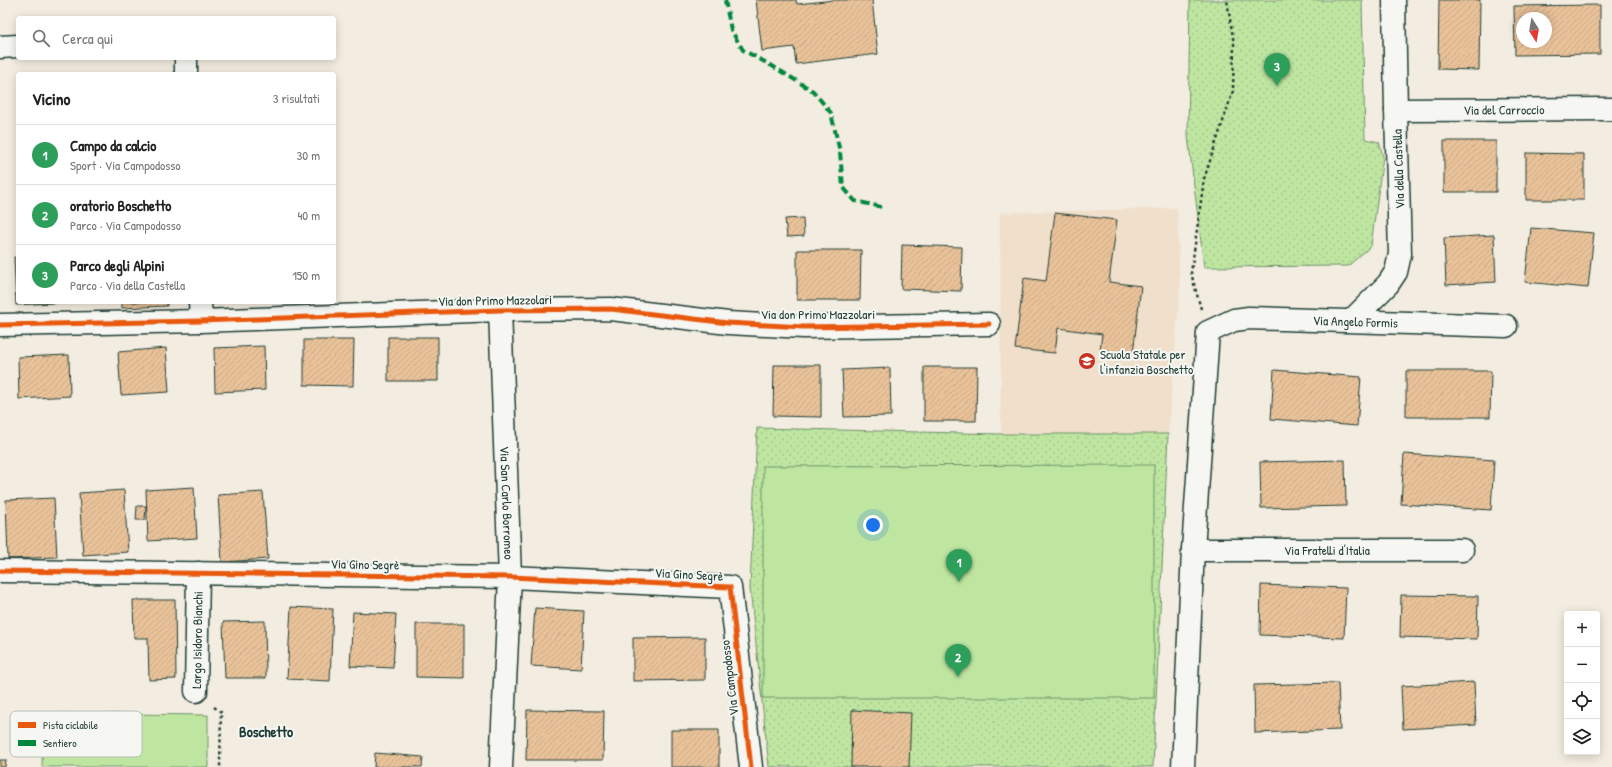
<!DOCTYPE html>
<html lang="it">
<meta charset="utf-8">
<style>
:root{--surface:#fff;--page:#f6f6f6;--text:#222;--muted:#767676;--line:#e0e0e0;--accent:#c8321e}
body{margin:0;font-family:"Patrick Hand",sans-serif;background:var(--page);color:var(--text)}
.controls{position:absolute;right:12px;bottom:12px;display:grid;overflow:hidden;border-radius:4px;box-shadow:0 2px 10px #0003}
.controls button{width:36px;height:36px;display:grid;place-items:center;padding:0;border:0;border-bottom:1px solid var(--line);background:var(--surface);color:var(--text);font:20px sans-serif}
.compass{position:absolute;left:1516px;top:12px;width:36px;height:36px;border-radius:50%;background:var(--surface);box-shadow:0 2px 10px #0003;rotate:169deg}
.you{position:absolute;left:873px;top:525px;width:14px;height:14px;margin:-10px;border:3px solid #fff;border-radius:50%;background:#1a73e8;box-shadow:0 0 0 6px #1a73e833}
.badge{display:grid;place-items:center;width:26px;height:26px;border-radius:50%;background:var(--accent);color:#fff;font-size:13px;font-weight:700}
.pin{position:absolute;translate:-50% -33px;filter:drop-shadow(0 1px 2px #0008)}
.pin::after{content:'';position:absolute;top:21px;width:14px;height:12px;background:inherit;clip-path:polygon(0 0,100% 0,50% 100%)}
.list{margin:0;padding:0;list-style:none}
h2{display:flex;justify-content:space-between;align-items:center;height:52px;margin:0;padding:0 16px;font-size:17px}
h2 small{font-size:13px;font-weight:400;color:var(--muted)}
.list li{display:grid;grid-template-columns:26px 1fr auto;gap:12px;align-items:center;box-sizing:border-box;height:60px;padding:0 16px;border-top:1px solid var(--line)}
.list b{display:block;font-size:15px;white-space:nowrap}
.list p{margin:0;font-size:13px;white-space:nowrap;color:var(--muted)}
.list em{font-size:13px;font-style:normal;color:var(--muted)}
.icon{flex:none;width:22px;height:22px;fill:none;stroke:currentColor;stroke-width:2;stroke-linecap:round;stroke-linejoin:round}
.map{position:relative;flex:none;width:1612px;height:767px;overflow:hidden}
.search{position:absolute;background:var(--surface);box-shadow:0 2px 10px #0003;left:16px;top:16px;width:320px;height:44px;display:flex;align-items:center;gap:10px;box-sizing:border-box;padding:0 14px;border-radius:4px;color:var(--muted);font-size:15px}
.panel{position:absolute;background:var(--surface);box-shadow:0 2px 10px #0003;left:16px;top:72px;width:320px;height:232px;border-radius:4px}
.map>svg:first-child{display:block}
</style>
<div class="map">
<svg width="1612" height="767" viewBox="0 0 1612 767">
<defs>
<pattern id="park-dots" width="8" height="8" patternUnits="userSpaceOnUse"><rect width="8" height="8" fill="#bee6a1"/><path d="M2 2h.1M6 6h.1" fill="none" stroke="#a3c68b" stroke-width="1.8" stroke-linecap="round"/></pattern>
<pattern id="building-hatch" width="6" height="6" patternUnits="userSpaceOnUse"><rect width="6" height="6" fill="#e9c299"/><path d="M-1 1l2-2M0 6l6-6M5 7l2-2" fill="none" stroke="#c7a884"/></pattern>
</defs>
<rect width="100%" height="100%" fill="#f3ece0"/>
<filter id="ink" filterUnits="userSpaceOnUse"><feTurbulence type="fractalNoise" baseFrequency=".025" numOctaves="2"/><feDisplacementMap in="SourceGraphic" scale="8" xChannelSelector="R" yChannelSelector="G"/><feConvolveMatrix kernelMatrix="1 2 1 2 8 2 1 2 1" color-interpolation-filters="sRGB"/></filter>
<g filter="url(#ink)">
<path fill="#f0dfcb" d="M1177 208 1180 288 1168 434H1001L1000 213Z"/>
<path fill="url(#park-dots)" stroke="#6e926a" d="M1190 0H1362L1365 139 1379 142 1383 156 1371 246 1348 266 1204 267 1188 136Z
M757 428 1001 434H1168L1153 767H769L750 588Z"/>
<path fill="#bee6a1" stroke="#6e926a" d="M1154 465V698H763V466Z
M43 713 208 715V767H42Z"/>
<path fill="url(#building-hatch)" stroke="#1f3d34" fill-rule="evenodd" d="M756 0H796L797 4 834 0H872L878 54 796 64 794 47 762 51Z
M1439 0H1480L1479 70 1438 69Z
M1600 5V54L1515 55 1514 6ZM1522 18H1546V42H1522Z
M1444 141H1496V192H1444Z
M1526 153 1584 154V200H1526Z
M1055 213 1117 220 1109 282 1141 286 1133 354 1100 350 1102 334 1058 328 1055 353 1015 349 1024 278 1046 281Z
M803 218 804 236 787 237 785 219Z
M1531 228 1594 233 1588 288 1525 282Z
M1494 235 1496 282 1446 285 1444 238Z
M902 245 962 247 961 291 901 289Z
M797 250H861L860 300H797Z
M14 257H18V302H70L16 305Z
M122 302H167V306L122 308Z
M388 337H438V381H388Z
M304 340H354L353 386 304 385Z
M264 346 265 390 215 392 214 348Z
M166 348 169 392 121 395 118 352Z
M69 355 70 396 19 399 18 357Z
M774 365H821V417L773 416Z
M924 367H977L976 421H924Z
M890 368 891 416 844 417 842 370Z
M1274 370 1361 377 1357 426 1271 419Z
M1406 371H1491L1490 417H1406Z
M1404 454 1494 460 1491 510 1401 504Z
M1345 460 1346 506 1261 508 1260 462Z
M194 487 197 538 148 541 146 490Z
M124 490 128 552 83 555 79 493Z
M263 492 268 559 222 562 218 495Z
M54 498 57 557 8 559 6 500Z
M137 506H146L145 520H136Z
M1261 585 1346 588 1344 638 1260 635Z
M1401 595 1478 596 1477 639 1400 637Z
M133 600H175L176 679 149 680 148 638H134Z
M291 607 333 609 330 681 287 679Z
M535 608 584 611 581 669 531 666Z
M353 612 396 614 393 668 350 666Z
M265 621 266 678H225L223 622Z
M416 624H464V678L416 677Z
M705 637V680L633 681V638Z
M1474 682 1476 725 1403 729 1401 686Z
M1338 683 1340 730 1255 733 1254 685Z
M527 710 604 711 603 760H526Z
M852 710 911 713 909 767H851Z
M671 730H719V767H671Z
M375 753 423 757 422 767H374Z
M0 760H6L5 767H0Z"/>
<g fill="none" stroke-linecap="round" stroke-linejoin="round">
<g stroke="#1f3d34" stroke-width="25">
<g id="minor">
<path d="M0 47 18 46"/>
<path d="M186 58V74"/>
<path id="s1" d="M1396 110 1612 109"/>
<path d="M200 302 201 321"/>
<path id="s2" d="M500 310 510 577 501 767"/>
<path d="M1352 320 1388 284 1396 272 1400 254 1396 110 1394 0"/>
<path d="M0 325 201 321 500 310 611 309 728 323 804 327 989 324"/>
<path id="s3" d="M1193 550H1462"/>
<path d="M0 571 510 577 730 587 751 767"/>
<path id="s4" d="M196 691 198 573"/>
<path id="s5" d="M1183 767 1193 550 1208 332 1234 320 1249 318 1506 326"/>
</g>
</g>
<path stroke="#1f3d34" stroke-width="2.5" stroke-dasharray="3 3" stroke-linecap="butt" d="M1201 309 1191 273 1204 179 1233 91 1234 44 1227 0
M214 707 221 712 220 767"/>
<use href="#minor" stroke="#f6f6f2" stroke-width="22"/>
<path stroke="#00873e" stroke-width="4" stroke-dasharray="8 4" stroke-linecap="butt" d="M725 0 731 30 743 50 774 67 813 91 831 113 840 152 843 187 855 201 882 207"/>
<g stroke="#f6f6f2" stroke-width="8">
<path id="cycleway" d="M0 325 201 321 500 310 611 309 728 323 804 327 989 324
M0 571 510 577 730 587 751 767"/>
</g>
<use href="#cycleway" stroke="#e8590c" stroke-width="5"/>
</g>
</g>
<defs>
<g id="school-disc" transform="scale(0.9)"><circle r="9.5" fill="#c8321e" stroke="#f6f6f2"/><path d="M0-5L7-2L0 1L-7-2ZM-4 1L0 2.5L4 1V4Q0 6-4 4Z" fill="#fff"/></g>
</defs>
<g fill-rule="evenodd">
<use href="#school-disc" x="1087" y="361"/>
</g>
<g text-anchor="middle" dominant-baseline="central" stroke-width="4" stroke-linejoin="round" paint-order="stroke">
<g font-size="13" fill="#1f3d34" stroke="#f6f6f2">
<text stroke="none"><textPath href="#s1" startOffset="108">Via del Carroccio</textPath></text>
<text transform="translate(1398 169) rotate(-92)">Via della Castella</text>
<text transform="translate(495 300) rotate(-1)">Via don Primo Mazzolari</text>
<text x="818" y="314">Via don Primo Mazzolari</text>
<text stroke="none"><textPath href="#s5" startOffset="586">Via Angelo Formis</textPath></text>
<text stroke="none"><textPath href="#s2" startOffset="193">Via San Carlo Borromeo</textPath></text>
<text stroke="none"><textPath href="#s3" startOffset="134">Via Fratelli d'Italia</textPath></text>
<text transform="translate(365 564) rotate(1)">Via Gino Segrè</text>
<text transform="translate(689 574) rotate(3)">Via Gino Segrè</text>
<text stroke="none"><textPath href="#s4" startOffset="51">Largo Isidoro Bianchi</textPath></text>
<text transform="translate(729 678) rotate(-97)">Via Campodosso</text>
</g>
<g font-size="13" fill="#1f3d34" stroke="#f6f6f2" text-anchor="start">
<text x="1100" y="354">Scuola Statale per<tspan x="1100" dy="15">l'infanzia Boschetto</tspan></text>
</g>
<g font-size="15" font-weight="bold" fill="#1f3d34" stroke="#f6f6f2">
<text x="266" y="731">Boschetto</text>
</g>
</g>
<rect x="10" y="711" width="132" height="46" rx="6" fill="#f6f6f2" stroke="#b6beb9" stroke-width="1"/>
<rect x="18" y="722" width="18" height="6" fill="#e8590c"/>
<rect x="18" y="740" width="18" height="6" fill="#00873e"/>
<g font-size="11" fill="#1f3d34">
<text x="43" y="729">Pista ciclabile</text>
<text x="43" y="747">Sentiero</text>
</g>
</svg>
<div class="controls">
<button>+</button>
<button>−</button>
<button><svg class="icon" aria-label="locate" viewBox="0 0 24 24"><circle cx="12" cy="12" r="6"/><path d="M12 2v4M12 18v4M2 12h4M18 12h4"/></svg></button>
<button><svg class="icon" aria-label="layers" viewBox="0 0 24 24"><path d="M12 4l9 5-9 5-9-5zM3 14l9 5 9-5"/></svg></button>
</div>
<svg class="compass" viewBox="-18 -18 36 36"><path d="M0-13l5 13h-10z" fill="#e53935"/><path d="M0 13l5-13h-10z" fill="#767676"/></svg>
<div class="you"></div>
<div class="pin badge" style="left:959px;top:582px;background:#2e9e5b">1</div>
<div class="pin badge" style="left:958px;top:677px;background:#2e9e5b">2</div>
<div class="pin badge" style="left:1277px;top:86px;background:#2e9e5b">3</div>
<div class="search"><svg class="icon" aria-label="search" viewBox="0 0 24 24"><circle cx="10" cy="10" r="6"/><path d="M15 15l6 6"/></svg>Cerca qui</div>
<section class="panel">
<h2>Vicino<small>3 risultati</small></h2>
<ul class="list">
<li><span class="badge" style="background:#2e9e5b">1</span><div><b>Campo da calcio</b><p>Sport · Via Campodosso</p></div><em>30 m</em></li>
<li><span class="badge" style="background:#2e9e5b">2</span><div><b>oratorio Boschetto</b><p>Parco · Via Campodosso</p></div><em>40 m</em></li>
<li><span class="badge" style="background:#2e9e5b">3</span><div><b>Parco degli Alpini</b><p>Parco · Via della Castella</p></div><em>150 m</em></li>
</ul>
</section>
</div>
